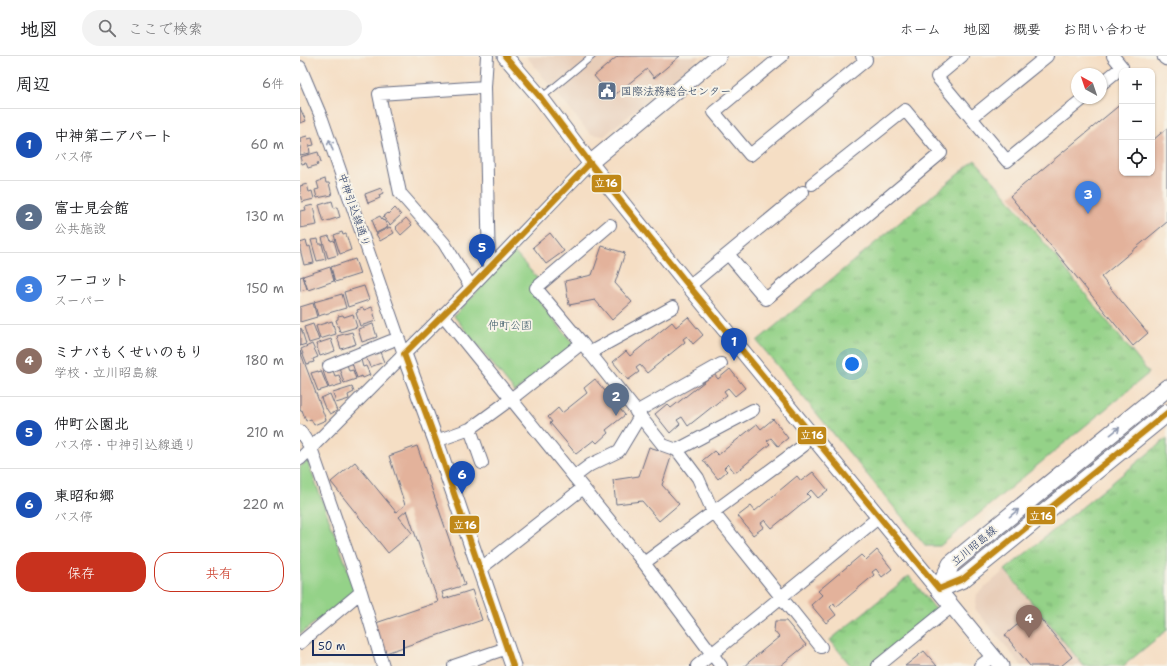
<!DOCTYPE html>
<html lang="ja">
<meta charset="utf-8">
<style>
:root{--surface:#fff;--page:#f2f2f2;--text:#202124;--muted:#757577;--line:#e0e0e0;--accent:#c8321e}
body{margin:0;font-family:"Shantell Sans","Klee One",sans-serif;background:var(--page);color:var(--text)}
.controls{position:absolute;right:12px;top:12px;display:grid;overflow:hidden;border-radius:8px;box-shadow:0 1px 3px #0004}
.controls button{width:36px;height:36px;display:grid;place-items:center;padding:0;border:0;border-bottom:1px solid var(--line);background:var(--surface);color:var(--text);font:20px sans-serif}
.compass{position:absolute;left:771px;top:12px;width:36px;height:36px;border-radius:50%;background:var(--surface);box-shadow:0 1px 3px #0004;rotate:320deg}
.scale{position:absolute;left:12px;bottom:10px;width:93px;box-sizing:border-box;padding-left:4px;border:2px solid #1b2f5e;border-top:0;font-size:11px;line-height:14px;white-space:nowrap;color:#1b2f5e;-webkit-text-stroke:3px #f7f3e8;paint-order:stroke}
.you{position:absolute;left:552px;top:308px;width:14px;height:14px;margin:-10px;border:3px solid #fff;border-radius:50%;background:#1a73e8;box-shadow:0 0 0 6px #1a73e833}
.badge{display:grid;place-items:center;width:26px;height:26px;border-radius:50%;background:var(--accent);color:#fff;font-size:13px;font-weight:700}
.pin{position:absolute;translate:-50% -33px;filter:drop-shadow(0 1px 2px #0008)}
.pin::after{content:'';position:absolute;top:21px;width:14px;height:12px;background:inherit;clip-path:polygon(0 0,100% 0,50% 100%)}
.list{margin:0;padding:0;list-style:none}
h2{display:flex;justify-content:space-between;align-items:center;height:52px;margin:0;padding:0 16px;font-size:17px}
h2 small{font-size:13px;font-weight:400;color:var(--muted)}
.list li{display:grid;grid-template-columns:26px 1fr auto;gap:12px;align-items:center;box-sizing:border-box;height:72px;padding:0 16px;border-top:1px solid var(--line)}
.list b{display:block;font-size:15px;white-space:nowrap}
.list p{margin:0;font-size:13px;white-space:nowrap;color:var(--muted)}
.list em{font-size:13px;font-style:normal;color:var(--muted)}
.actions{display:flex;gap:8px;padding:12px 16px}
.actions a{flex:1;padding:9px 0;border:1px solid var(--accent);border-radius:16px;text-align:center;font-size:14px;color:var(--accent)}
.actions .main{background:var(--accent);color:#fff}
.icon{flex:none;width:22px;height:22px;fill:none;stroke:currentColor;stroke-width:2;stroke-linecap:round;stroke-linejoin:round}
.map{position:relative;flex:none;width:867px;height:610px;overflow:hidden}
header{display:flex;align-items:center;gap:24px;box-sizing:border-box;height:56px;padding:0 20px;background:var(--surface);border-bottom:1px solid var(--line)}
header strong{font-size:19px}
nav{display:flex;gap:22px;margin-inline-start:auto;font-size:14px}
.search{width:280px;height:36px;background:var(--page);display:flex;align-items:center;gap:10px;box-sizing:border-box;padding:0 14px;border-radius:22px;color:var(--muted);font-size:15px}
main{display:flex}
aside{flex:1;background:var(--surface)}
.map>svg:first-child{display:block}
</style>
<header>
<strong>地図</strong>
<div class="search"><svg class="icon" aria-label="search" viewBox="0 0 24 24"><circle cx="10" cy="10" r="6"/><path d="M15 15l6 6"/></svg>ここで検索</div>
<nav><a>ホーム</a><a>地図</a><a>概要</a><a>お問い合わせ</a></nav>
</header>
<main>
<aside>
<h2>周辺<small>6件</small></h2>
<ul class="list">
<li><span class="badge" style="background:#1a4fb4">1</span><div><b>中神第二アパート</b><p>バス停</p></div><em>60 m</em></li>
<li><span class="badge" style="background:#5c6f8a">2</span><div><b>富士見会館</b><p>公共施設</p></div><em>130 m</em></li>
<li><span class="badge" style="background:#3f7fe0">3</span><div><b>フーコット</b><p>スーパー</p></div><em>150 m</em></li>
<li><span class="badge" style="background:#8d6e63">4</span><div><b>ミナバもくせいのもり</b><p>学校 · 立川昭島線</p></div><em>180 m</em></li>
<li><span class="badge" style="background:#1a4fb4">5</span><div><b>仲町公園北</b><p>バス停 · 中神引込線通り</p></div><em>210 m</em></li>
<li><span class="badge" style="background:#1a4fb4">6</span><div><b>東昭和郷</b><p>バス停</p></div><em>220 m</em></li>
</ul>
<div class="actions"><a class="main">保存</a><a>共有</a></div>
</aside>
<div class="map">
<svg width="867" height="610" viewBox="0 0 867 610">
<defs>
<pattern id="grass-tufts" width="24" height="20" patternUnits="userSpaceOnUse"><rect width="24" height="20" fill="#94d288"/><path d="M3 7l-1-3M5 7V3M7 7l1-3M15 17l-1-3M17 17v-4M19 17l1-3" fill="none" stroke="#78ab72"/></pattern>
</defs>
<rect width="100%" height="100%" fill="#f7f3e8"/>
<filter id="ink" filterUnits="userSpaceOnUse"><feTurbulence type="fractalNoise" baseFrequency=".025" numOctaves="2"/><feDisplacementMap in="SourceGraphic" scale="8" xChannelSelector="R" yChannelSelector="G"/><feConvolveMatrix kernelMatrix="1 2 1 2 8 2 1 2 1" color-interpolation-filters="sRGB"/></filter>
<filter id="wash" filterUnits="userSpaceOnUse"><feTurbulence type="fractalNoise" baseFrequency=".012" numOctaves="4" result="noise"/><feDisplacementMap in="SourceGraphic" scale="16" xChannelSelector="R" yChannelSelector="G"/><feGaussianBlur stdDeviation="0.9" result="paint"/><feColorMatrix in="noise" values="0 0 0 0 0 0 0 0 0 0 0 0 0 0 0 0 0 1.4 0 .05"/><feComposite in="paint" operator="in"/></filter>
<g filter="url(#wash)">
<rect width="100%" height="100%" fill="#f5dec4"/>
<path fill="#e8ceb9" d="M226 0H401L304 80 290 78Z
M705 514 784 610H722L675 553 677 538Z"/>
<path fill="url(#grass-tufts)" stroke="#588073" d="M675 104 705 138 849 317 640 490H626L457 285Z
M867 382V574L823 610H784L705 514Z
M609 520 637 555 570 610H551L530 584Z"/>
<path fill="#94d288" stroke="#588073" d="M214 196 238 223 233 237 274 289 215 336 154 260Z
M7 404 56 535 0 578V411Z"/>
<g id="blocks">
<path fill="#e3b29b" d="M318 0H380L354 22 347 13 312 41 294 20Z
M822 47V117H852V85L867 72V166L801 221 848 277 833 290 710 140Z
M0 52 6 65 0 67Z
M7 80 8 83 12 82 14 89 9 90 10 97 0 99V92H1L0 82Z
M18 96 21 106 17 107 18 109 8 112 6 107 2 108 0 101Z
M25 123 26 127H29L32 139 17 142 15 134 19 133 17 126Z
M7 128 9 136 12 135 14 143 2 146 0 138V130Z
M81 132 83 137 79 139 80 142 68 147 65 138Z
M32 145 34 152 37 151 40 161 24 166 19 149Z
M13 149 17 169 0 172V155L6 154 5 151Z
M95 152 101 159 90 169 83 161 88 157 89 158Z
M80 160 83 165 84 164 88 171 76 177 73 169H74L72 164Z
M106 162 112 169 101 179 96 173 97 172 96 171Z
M90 171 94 177 80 185 76 178Z
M42 176 43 179 46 178 51 194 40 198 34 179Z
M250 177 264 195 246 208 233 191Z
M29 180 31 185 34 184 38 199 28 202 22 182Z
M18 183 19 188H22L26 203 17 205 11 184Z
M6 185 8 191 10 190 14 207 4 209 0 193V187Z
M302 190 325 197 315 227 332 246 312 264 295 244 269 249 265 225 292 219Z
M55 203 60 218 35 226 31 211Z
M30 211 34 225 8 234 3 220Z
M3 220 7 233 0 235V221Z
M64 230 69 244 48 251 44 236Z
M42 238 46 252 18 260 14 246Z
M13 247 17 261 0 266V251Z
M72 251 76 265 60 270 56 257 58 256 57 254 63 252 64 254Z
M53 258 57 271 40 276 36 264 38 263V260L43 259 44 261Z
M388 261 403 279 393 288 387 280 383 283 385 286 347 317 340 309 336 312 339 316 328 324 313 306 326 295 330 300 372 266 376 271Z
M32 265 36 278 20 283 16 270Z
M13 268 19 284 9 287 4 271Z
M73 268 77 281 62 286 58 273Z
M1 272 6 288 0 290V273Z
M52 276 56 288 41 293 37 280Z
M31 283 35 295 20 300 16 288Z
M12 288 18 301 13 303 14 306 7 308 1 293Z
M0 295 26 364 14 369 11 363 6 365 2 354 0 355Z
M80 296 84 306 70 311 66 301Z
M61 304 63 311 66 310 70 319 63 322 62 320 57 322 52 307Z
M47 308 49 315 53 314 56 323 44 327 39 311Z
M32 312 35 320 39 319 42 328 29 332 23 315Z
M430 313 445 332 435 340 428 332 424 335 427 339 388 370 382 361 377 364 380 368 370 377 355 358 367 348 371 352 414 318 418 323Z
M18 315V316L21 315 28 332 18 335 11 317Z
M295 323 325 359 306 374 308 377 297 387 294 384 276 398 250 367 252 366 248 361 258 352 262 357 287 337 284 332Z
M52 331 54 336 48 339 49 343 36 347 33 337Z
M30 338 37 355 30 358 26 352H25L21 342Z
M473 363 488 382 478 390 471 382 467 385 470 388 435 417 428 408 424 412 427 415 418 423 403 404 414 395 418 399 457 368 461 373Z
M117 390 165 529 142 536 144 543 172 534 182 564 83 598 73 568 138 546 107 454 99 461 112 477 88 497 31 426 55 406 96 456 105 449 89 400Z
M349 391 372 398 362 429 379 448 359 465 342 445 316 448 313 424 339 420Z
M513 416 528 434 518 442 511 434 507 438 510 441 472 472 465 464 461 467 464 471 453 479 438 460 451 450 455 455 497 420 501 425Z
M577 494 592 513 582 521 576 513 572 516 574 519 536 551 534 547 530 551 536 559 526 567 511 549 522 539 518 535 561 499 566 504Z
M734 555 772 601 761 610H730L705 579Z
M475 565H486L506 589 480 610H444L479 581 474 575Z
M624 595 637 610H605Z"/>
</g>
</g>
<g filter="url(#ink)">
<use href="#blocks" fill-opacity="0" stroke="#676c82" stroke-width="1"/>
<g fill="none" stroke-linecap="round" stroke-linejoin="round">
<g stroke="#676c82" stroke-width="8">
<path id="service" d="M241 42 292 0"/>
</g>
<g stroke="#676c82" stroke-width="14">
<path id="minor" d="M187 0 185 31 189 211
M482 0 414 56 450 99 566 4 562 0
M662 0 637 21 707 105 784 42
M0 11 22 63 104 298
M801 28 822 11 813 0
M671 62 747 0
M310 169 236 232 282 287 363 389 377 394 398 422 413 456 521 591
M428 198 466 243 641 97 605 54 512 128
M389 230 503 136
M171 231 144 187 100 137 79 38 185 31
M143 259 344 507 421 610
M289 297 373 251
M29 310 91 285
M336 356 421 308
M170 373 182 407
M0 375 11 392 61 536 83 610
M136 385 170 373 211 343 282 287
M377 394 453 354
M0 403 171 231 290 107
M274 421 290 409 319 395 340 360
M344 507 503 390
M180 513 283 432
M0 587 61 536
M154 610 207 592
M397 610 579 461
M578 610 652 550
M680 610 693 600"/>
</g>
<g stroke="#676c82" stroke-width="17">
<path id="tertiary" d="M205 0 241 42 290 107 389 230 701 610
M290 107 419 0
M104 298 136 385 213 610"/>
</g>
<g stroke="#676c82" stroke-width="19">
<path id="secondary" d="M866 0 867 1
M639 533 651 508 867 332
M639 533 663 523 867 357"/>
</g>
<use href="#service" stroke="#fff" stroke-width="6"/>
<use href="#minor" stroke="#fff" stroke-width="12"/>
<use href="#tertiary" stroke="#fff" stroke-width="15"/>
<use href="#secondary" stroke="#fff" stroke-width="17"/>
<g stroke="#f7f3e8" stroke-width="9">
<path id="bus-1" d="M205 0 241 42 290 107 389 230 639 533 663 523 867 357
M213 610 136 385 104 298 171 231 290 107"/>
</g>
<use href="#bus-1" stroke="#c08818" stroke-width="6"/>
</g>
<defs><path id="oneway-shaft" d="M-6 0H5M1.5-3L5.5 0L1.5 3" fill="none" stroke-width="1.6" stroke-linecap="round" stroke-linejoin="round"/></defs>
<g stroke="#8d97ae">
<use href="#oneway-shaft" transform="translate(31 89) rotate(-109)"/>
<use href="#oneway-shaft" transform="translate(815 375) rotate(-39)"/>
<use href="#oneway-shaft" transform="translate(714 457) rotate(-39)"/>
</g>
</g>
<defs>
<g id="civic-square" transform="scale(1)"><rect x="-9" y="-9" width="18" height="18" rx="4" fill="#5c6f8a" stroke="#f7f3e8"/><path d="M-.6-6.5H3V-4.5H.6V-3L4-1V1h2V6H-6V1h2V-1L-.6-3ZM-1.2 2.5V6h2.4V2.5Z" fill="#fff"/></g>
</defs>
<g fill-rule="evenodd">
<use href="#civic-square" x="307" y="35"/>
</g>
<g text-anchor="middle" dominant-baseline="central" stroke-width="4" stroke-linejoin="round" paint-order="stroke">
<g font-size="11" font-weight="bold" fill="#4e5e75" stroke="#f7f3e8" text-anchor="start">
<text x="321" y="35">国際法務総合センター</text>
</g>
<g font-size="11" fill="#1b2f5e" stroke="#f7f3e8">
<text transform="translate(54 154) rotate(71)">中神引込線通り</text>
<text transform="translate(674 490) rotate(-40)">立川昭島線</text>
</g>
<g font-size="11" fill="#395868" stroke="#f7f3e8">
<text x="210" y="269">仲町公園</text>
</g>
</g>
<g stroke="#f7f3e8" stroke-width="1.5">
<rect x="291" y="118" width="31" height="19" rx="4" fill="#c08818"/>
<rect x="497" y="370" width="30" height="19" rx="4" fill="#c08818"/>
<rect x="726" y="450" width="30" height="19" rx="4" fill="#c08818"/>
<rect x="149" y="459" width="31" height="19" rx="4" fill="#c08818"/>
</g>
<g font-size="11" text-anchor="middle" font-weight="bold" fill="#fff">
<text x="306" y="131">立16</text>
<text x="512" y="383">立16</text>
<text x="741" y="464">立16</text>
<text x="165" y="473">立16</text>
</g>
</svg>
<div class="controls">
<button>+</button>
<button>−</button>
<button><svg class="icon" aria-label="locate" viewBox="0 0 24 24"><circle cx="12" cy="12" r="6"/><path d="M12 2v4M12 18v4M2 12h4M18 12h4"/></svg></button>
</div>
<svg class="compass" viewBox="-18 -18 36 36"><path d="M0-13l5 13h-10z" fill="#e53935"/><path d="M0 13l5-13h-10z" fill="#757577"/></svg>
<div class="scale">50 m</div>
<div class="you"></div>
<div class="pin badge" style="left:434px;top:305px;background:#1a4fb4">1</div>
<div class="pin badge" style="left:316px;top:360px;background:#5c6f8a">2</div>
<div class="pin badge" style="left:788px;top:158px;background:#3f7fe0">3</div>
<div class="pin badge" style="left:729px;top:582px;background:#8d6e63">4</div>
<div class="pin badge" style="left:182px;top:211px;background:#1a4fb4">5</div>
<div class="pin badge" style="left:162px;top:438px;background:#1a4fb4">6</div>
</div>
</main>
